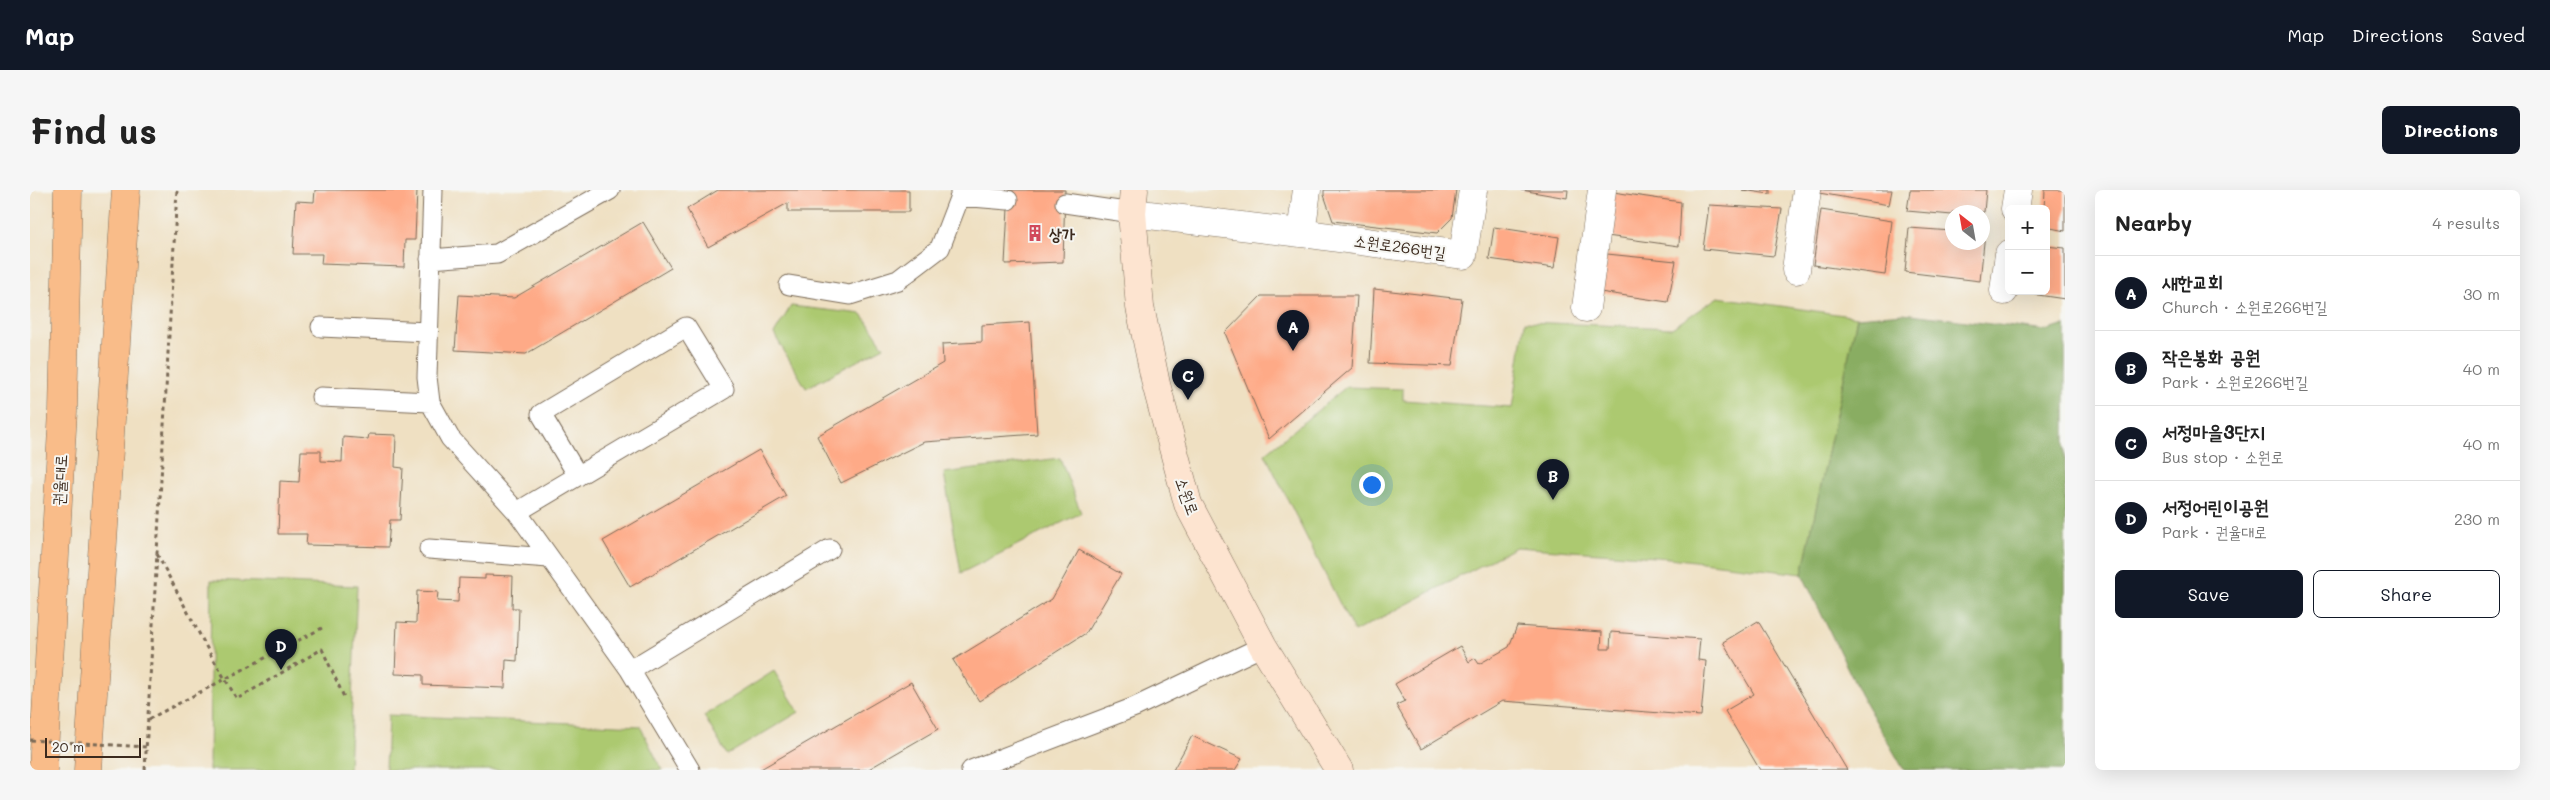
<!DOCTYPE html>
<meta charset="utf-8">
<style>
:root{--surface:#fff;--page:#f6f6f6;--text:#222;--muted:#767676;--line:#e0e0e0;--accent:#111827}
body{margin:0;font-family:Mali,"Poor Story",sans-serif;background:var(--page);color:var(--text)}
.controls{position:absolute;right:15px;top:15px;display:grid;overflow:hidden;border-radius:8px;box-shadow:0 5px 20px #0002}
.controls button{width:45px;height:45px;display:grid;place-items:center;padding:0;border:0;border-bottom:1px solid var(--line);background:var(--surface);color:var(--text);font:25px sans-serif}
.compass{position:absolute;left:1915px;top:15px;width:45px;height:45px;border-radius:50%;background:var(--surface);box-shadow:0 5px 20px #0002;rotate:329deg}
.scale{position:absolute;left:15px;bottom:12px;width:96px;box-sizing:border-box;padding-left:5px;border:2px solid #3b2a1e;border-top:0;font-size:14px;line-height:18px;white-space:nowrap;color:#3b2a1e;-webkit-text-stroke:4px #f6f6f2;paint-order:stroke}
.you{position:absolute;left:1341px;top:294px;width:18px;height:18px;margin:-12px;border:4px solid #fff;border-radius:50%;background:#1a73e8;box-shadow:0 0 0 8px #1a73e833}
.badge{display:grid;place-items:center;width:32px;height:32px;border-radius:50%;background:var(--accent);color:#fff;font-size:16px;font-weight:700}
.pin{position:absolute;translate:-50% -41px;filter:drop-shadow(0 1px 2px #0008)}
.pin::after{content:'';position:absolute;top:26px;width:18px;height:15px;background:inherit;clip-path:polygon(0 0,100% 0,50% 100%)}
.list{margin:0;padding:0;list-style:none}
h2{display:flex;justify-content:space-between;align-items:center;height:65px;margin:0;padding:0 20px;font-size:21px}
h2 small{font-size:16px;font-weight:400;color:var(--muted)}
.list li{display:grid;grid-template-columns:32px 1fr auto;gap:15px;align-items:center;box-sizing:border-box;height:75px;padding:0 20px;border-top:1px solid var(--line)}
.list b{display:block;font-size:19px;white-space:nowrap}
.list p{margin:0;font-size:16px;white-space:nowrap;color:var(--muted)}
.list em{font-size:16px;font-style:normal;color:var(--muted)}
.actions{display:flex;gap:10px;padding:15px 20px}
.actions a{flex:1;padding:11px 0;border:1px solid var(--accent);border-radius:8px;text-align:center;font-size:18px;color:var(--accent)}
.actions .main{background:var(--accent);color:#fff}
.map{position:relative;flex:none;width:2035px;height:580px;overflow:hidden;border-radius:8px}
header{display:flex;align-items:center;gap:30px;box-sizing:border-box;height:70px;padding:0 25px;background:var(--accent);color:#fff}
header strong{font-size:24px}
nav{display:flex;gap:28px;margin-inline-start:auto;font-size:18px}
.intro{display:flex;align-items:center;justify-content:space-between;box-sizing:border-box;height:120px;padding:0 30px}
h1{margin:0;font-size:35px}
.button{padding:12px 22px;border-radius:8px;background:var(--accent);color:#fff;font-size:18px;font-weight:700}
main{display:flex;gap:30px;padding:0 30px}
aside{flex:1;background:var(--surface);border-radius:8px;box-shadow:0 5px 20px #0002}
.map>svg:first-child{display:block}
</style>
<header>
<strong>Map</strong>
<nav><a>Map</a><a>Directions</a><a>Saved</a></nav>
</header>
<div class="intro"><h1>Find us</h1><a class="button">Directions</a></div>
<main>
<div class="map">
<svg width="2035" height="580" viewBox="0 0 2035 580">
<rect width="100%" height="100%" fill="#f6f6f2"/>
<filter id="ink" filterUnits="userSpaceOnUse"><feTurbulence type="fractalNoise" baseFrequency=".02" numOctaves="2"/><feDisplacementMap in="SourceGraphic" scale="10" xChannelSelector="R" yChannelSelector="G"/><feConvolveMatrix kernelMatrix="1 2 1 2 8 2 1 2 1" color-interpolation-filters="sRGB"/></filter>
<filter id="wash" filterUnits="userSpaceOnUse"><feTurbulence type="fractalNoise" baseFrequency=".0096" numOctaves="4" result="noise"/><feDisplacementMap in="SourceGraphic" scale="20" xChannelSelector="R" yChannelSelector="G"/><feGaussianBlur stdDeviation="1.12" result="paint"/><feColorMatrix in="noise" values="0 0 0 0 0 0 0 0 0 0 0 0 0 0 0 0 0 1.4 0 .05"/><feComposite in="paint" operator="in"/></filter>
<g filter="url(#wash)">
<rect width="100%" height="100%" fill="#efe0c2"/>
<path fill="#acc970" stroke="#747a47" d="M1688 107 1827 127 1772 384 1639 368 1486 357 1324 442 1235 264 1316 197 1373 199V210L1482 218 1495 132 1642 138Z
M761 116 832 124 854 157 776 198 744 144Z
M1030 268 1051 323 931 383 914 283Z
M181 390 327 396 319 580H179Z
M744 481 769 522 697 565 674 526Z
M358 525 610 536 632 580H356Z"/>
<path fill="#89ad62" stroke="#626c40" d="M1873 123 2016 141 2035 135V580H1874L1830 504 1772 384 1827 127Z"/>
<g id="blocks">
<path fill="#feaa87" d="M285 0H387L385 50H375L374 77 291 74 292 64H263L266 11 284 12Z
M688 0H879V22H758V13L678 57 657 19Z
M979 0H1035L1033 72 975 74Z
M1294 0H1426L1422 28 1407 43 1303 31 1294 5Z
M1491 0H1538L1537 8Z
M1712 0H1740V4Z
M1789 0H1862L1859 15 1789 3Z
M1880 0H1956L1954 22H1922V25L1877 21Z
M2015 0H2035V41L2016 37V19H2014Z
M1583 2 1651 12 1649 56 1577 46Z
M1679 15 1752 19 1744 66 1673 59Z
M1791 20 1862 31 1855 85 1783 75Z
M613 32 641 78 496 164 425 160 429 105 484 108Z
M1464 37 1529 47 1524 78 1459 69Z
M1879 38 1922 41V52H1952V43H1955L1950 91 1875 82Z
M2016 56 2035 58V109L2001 104 2002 101H2016Z
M1577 64 1646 71 1638 112 1570 102Z
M1344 99 1432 109 1422 176 1340 173Z
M1231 106H1327L1322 178 1239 249 1195 143Z
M1000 132 1007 244 894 252 811 293 787 246 913 173 912 154 952 152V135Z
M339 244 366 245 365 277 373 278 370 330H360L358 357 276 355 277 344H248L250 291 269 292 271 261H291V271L312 272 313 247 338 249Z
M729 260 756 306 600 397 573 351Z
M1049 360 1091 384 1056 443 949 511 923 470 1022 409Z
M455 385 483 386 482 418H489L487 471 476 470 475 498 393 495V485L365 484 367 432 386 433 387 401 408 402 407 411 428 412 429 388 455 389Z
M1728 431 1817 580H1730L1695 521 1724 504 1693 452Z
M1487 436 1572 442 1571 459H1580L1581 442 1670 449 1668 470 1676 471 1671 526 1472 511 1391 559 1366 515 1375 511 1365 494 1430 456 1439 472 1445 468 1449 474 1479 457Z
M881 492 908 539 837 580H729Z
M1162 546 1212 569 1205 580H1143Z"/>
</g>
</g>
<g filter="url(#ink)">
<use href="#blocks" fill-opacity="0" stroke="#7a6a57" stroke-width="1"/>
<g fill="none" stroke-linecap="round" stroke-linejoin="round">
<g stroke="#7a6a57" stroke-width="21">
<path id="lane" d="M403 0 397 187 400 212 420 248 487 322 600 480 660 580
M930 6 978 10
M1035 13 1102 23
M400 69 467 64 580 0
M759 95 820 105 868 90 910 58 930 6V0
M291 137 398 142
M291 207 400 212
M487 322 694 199 656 137 511 224 548 286
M399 359 519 368
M600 480 800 359
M941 580 1105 517 1233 456"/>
</g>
<g stroke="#7a6a57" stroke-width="29">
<path id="street" d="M1985 19 1988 0
M1102 23 1271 43 1277 0
M1271 43 1433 65 1443 0
M1766 80 1777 0
M1974 101 1979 64
M1556 118 1572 0"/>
</g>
<g stroke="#7a6a57" stroke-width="29">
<path id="secondary" d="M1104 0 1102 23 1110 117 1126 194 1158 314 1233 456 1309 580"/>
</g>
<g stroke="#7a6a57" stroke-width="29">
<path id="highway" d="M13 580 33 221 38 0
M58 580 96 0"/>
</g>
<path stroke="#7a6a57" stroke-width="3" stroke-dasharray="4 4" stroke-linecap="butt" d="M127 364 179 462 207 509 292 459 314 507
M119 529 292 438
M115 580 147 0"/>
<use href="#lane" stroke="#fff" stroke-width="19"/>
<use href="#street" stroke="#fff" stroke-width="28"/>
<use href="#secondary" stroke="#fde4d0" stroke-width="28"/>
<use href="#highway" stroke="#f9bc89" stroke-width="28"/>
<path stroke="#7a6a57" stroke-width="3" stroke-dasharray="4 4" stroke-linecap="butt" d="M0 550 117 557"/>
</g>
</g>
<defs>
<g id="building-bare" transform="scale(1.35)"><path d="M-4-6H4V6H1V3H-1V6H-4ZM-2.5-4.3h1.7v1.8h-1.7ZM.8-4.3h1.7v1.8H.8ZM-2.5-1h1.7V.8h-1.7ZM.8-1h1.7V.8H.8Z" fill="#d1495b" stroke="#f6f6f2" stroke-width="2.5" paint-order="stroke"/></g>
</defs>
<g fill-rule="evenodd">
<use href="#building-bare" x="1005" y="43"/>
</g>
<g text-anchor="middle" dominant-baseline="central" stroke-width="4" stroke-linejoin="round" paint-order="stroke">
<g font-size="16" font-weight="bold" fill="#3b2a1e" stroke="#f6f6f2" text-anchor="start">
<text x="1019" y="43">상가</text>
</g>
<g font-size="16" fill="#3b2a1e" stroke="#f6f6f2">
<text transform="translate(1370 56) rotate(8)">소원로266번길</text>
<text transform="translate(29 290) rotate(-87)">권율대로</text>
<text transform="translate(1158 306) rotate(70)">소원로</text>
</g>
</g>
</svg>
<div class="controls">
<button>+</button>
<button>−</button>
</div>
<svg class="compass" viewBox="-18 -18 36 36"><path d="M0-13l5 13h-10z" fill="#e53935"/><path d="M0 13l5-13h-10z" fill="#767676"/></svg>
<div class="scale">20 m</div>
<div class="you"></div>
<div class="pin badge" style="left:1263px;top:161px">A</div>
<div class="pin badge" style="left:1523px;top:310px">B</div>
<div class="pin badge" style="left:1158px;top:210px">C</div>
<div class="pin badge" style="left:251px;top:480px">D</div>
</div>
<aside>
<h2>Nearby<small>4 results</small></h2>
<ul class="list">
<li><span class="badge">A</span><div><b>새한교회</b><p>Church · 소원로266번길</p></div><em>30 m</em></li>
<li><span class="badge">B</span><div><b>작은봉화 공원</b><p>Park · 소원로266번길</p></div><em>40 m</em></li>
<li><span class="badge">C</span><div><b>서정마을3단지</b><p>Bus stop · 소원로</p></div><em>40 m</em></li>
<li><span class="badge">D</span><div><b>서정어린이공원</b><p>Park · 권율대로</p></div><em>230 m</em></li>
</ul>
<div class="actions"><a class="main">Save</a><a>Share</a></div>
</aside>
</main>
